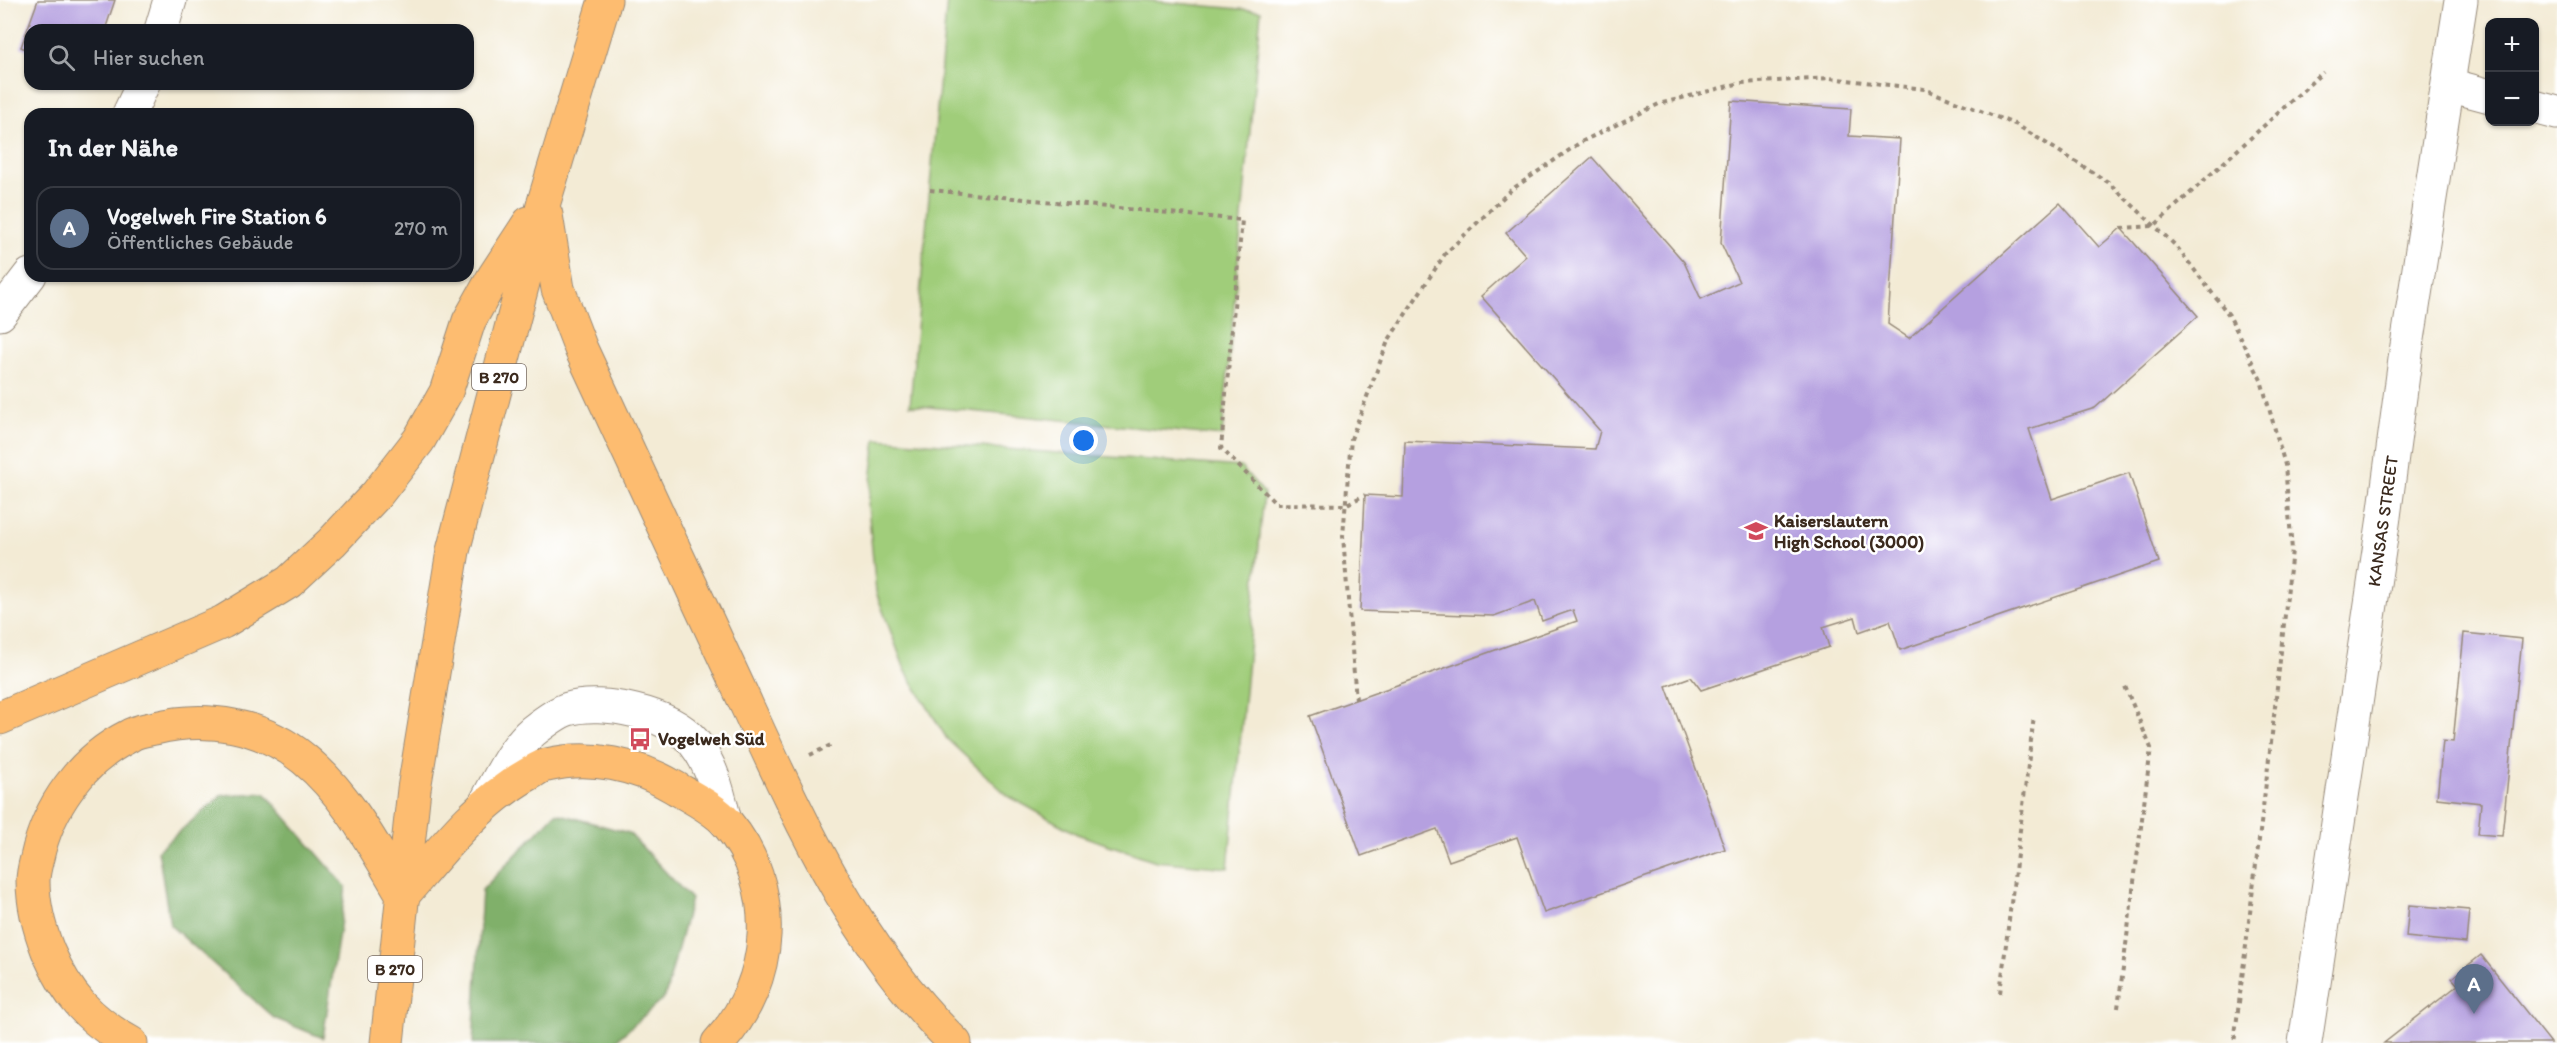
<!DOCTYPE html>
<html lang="de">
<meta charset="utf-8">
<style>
:root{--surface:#171b24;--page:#20242c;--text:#f1f3f6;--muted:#9ea1a6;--line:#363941;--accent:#b45309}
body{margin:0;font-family:Itim,sans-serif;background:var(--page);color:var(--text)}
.controls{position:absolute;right:18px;top:18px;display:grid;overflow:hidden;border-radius:12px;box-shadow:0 2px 4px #0004}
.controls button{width:54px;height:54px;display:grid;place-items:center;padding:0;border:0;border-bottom:2px solid var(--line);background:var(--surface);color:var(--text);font:30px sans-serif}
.you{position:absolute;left:1084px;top:441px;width:21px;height:21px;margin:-15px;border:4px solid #fff;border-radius:50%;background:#1a73e8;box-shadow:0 0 0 9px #1a73e833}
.badge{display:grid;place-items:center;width:39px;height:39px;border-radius:50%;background:var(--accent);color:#fff;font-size:20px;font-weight:700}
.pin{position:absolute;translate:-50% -50px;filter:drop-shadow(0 2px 3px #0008)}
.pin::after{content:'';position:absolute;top:32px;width:21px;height:18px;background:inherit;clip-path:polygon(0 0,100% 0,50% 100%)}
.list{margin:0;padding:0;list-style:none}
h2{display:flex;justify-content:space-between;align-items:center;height:78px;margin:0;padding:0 24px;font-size:26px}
h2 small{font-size:20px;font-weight:400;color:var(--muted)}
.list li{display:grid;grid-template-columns:39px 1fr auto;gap:18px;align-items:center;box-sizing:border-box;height:84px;margin:0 12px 12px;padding:0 12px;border:2px solid var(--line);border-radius:18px}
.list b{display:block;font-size:22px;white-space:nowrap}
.list p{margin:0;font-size:20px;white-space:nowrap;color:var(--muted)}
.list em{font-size:20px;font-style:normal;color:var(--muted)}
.icon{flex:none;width:33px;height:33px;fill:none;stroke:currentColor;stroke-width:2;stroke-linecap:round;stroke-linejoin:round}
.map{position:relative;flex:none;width:2557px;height:1043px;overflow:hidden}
.search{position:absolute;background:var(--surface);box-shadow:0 2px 4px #0004;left:24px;top:24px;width:450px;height:66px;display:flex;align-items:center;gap:15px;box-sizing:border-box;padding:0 21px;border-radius:18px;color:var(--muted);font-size:22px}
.panel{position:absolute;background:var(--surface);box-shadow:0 2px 4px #0004;left:24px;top:108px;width:450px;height:174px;border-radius:18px}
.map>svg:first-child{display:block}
</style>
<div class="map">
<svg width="2557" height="1043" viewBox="0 0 2557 1043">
<rect width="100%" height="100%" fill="#fff"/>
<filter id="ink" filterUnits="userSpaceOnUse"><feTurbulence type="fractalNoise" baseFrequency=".0167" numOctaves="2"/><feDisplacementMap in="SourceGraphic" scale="12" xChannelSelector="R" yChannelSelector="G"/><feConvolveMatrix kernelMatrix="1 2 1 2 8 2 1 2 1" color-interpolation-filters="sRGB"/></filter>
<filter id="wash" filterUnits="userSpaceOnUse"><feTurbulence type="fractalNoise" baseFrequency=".008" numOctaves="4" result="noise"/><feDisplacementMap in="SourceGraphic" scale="24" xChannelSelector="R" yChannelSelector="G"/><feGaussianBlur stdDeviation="1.35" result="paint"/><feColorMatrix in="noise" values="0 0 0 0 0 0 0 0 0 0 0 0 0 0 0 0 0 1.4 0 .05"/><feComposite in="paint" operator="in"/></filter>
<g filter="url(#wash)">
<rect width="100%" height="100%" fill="#f3ebd5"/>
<path fill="#a0cd7a" stroke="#6e7c4c" stroke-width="1.5" d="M947 0H1142L1261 11 1222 436 910 405Z
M876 439 1241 467 1264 493 1228 868 1156 861 1077 834 1008 796 947 739 905 670 876 592 868 506Z"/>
<path fill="#80b06a" stroke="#5e6d44" stroke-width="1.5" d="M265 793 346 887 323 1038 274 1018 170 925 158 850 222 795Z
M556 813 629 833 691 899 665 997 613 1043H473L482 890Z"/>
<g id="blocks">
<path fill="#b5a0e0" d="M38 0H115L105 30H30V51L21 47Z
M1731 101 1851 109 1849 136 1900 139 1888 324 1909 338 2060 203 2099 247 2121 228 2198 316 2095 408 2029 429 2052 499 2129 473 2159 562 1900 650 1890 621 1859 632 1855 617 1823 627 1829 647 1701 690 1691 677 1666 686 1725 849 1544 913 1517 837 1449 861 1437 829 1361 856 1310 716 1577 621 1573 610 1542 621 1535 601 1494 616 1360 611 1365 495 1403 497 1405 441 1595 449 1600 431 1481 296 1526 256 1506 233 1592 157 1684 262 1701 299 1739 282 1721 243Z
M2464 633 2522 639 2502 836 2478 834 2481 803 2437 798 2443 741 2453 742Z
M2409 905 2469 910 2466 943 2406 937Z
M2481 955 2551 1043H2384L2458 985 2452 978Z"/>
</g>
</g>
<g filter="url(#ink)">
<use href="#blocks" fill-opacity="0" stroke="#978a7a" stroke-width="1.5"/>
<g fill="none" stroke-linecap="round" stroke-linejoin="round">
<g stroke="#978a7a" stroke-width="35">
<path id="minor" d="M161 30 170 0
M2449 85 2490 96
M2534 107 2557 113
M129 114 143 84
M0 314 30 275
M485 804C499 779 512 749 533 731 542 724 558 712 568 709 602 699 669 713 693 741 712 764 718 792 725 821
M2305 1043 2383 524 2406 352 2461 0"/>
</g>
<g stroke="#978a7a" stroke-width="35">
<path id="major" d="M546 215 558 289 581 349C632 459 683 568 734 678 794 807 851 942 955 1043
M0 718 223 622 289 582 332 542 377 494 419 440 446 392 469 321 493 278 529 223
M403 895C441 851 476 804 527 775 533 772 540 766 547 765 590 754 637 765 674 787 691 797 714 808 727 823 781 887 775 982 718 1043
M131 1043C89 1020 67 995 48 951 39 928 33 906 33 881 33 873 35 866 37 858 48 807 81 760 129 736 136 731 146 730 155 728 207 715 262 725 304 759 347 794 375 848 403 895
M387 1043 414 789 453 551 544 202 605 0"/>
</g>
<path stroke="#978a7a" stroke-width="4" stroke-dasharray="4.5 4.5" stroke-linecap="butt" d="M930 190 1242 220 1221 448 1276 504 1345 505 1365 495
M2121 228 2154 226 2323 72
M1356 700 1343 536 1351 439 1388 341 1445 254 1511 190 1581 142 1659 104 1740 83 1830 78 1924 89 2017 125 2108 182 2176 246 2229 315 2261 380 2285 465 2292 550 2272 734 2234 1043
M810 755 831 745
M2000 993 2034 716
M2118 1008 2151 748 2124 684"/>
<use href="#minor" stroke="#fff" stroke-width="33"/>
<use href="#major" stroke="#fdbc6f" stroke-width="33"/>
</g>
</g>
<defs>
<g id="school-bare" transform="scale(1.8)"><path d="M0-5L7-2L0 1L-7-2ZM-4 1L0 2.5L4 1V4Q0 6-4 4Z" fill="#d1495b" stroke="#fff" stroke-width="2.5" paint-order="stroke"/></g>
<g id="bus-bare" transform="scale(1.8)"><path d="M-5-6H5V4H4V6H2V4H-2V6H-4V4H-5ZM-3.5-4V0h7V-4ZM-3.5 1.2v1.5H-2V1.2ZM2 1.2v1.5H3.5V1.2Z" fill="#d1495b" stroke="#fff" stroke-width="2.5" paint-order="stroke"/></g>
</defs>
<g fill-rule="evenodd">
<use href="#school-bare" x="1756" y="531"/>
<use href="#bus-bare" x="640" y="739"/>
</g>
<g text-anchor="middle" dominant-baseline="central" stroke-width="5" stroke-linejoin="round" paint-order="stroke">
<g fill="#fff" stroke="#766a62" stroke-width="1.5">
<rect x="472" y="364" width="54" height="26" rx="4.5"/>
<rect x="368" y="956" width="54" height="26" rx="4.5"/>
</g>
<g font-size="16" font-weight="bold" fill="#3b2a1e">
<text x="499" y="377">B 270</text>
<text x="395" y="969">B 270</text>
</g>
<g font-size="18" font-weight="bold" fill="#3b2a1e" stroke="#fff" text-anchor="start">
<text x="1774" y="521">Kaiserslautern<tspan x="1774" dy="21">High School (3000)</tspan></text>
<text x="658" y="739">Vogelweh Süd</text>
</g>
<g font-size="18" fill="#3b2a1e" stroke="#fff">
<text transform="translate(2383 521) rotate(-82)">KANSAS STREET</text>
</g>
</g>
</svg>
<div class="controls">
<button>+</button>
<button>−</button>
</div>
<div class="you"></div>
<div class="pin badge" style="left:2474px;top:1014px;background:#5c6f8a">A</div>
<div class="search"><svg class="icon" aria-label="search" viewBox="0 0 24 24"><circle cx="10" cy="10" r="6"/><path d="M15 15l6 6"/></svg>Hier suchen</div>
<section class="panel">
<h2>In der Nähe<small></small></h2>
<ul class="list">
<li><span class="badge" style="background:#5c6f8a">A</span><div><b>Vogelweh Fire Station 6</b><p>Öffentliches Gebäude</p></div><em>270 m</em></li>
</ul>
</section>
</div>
